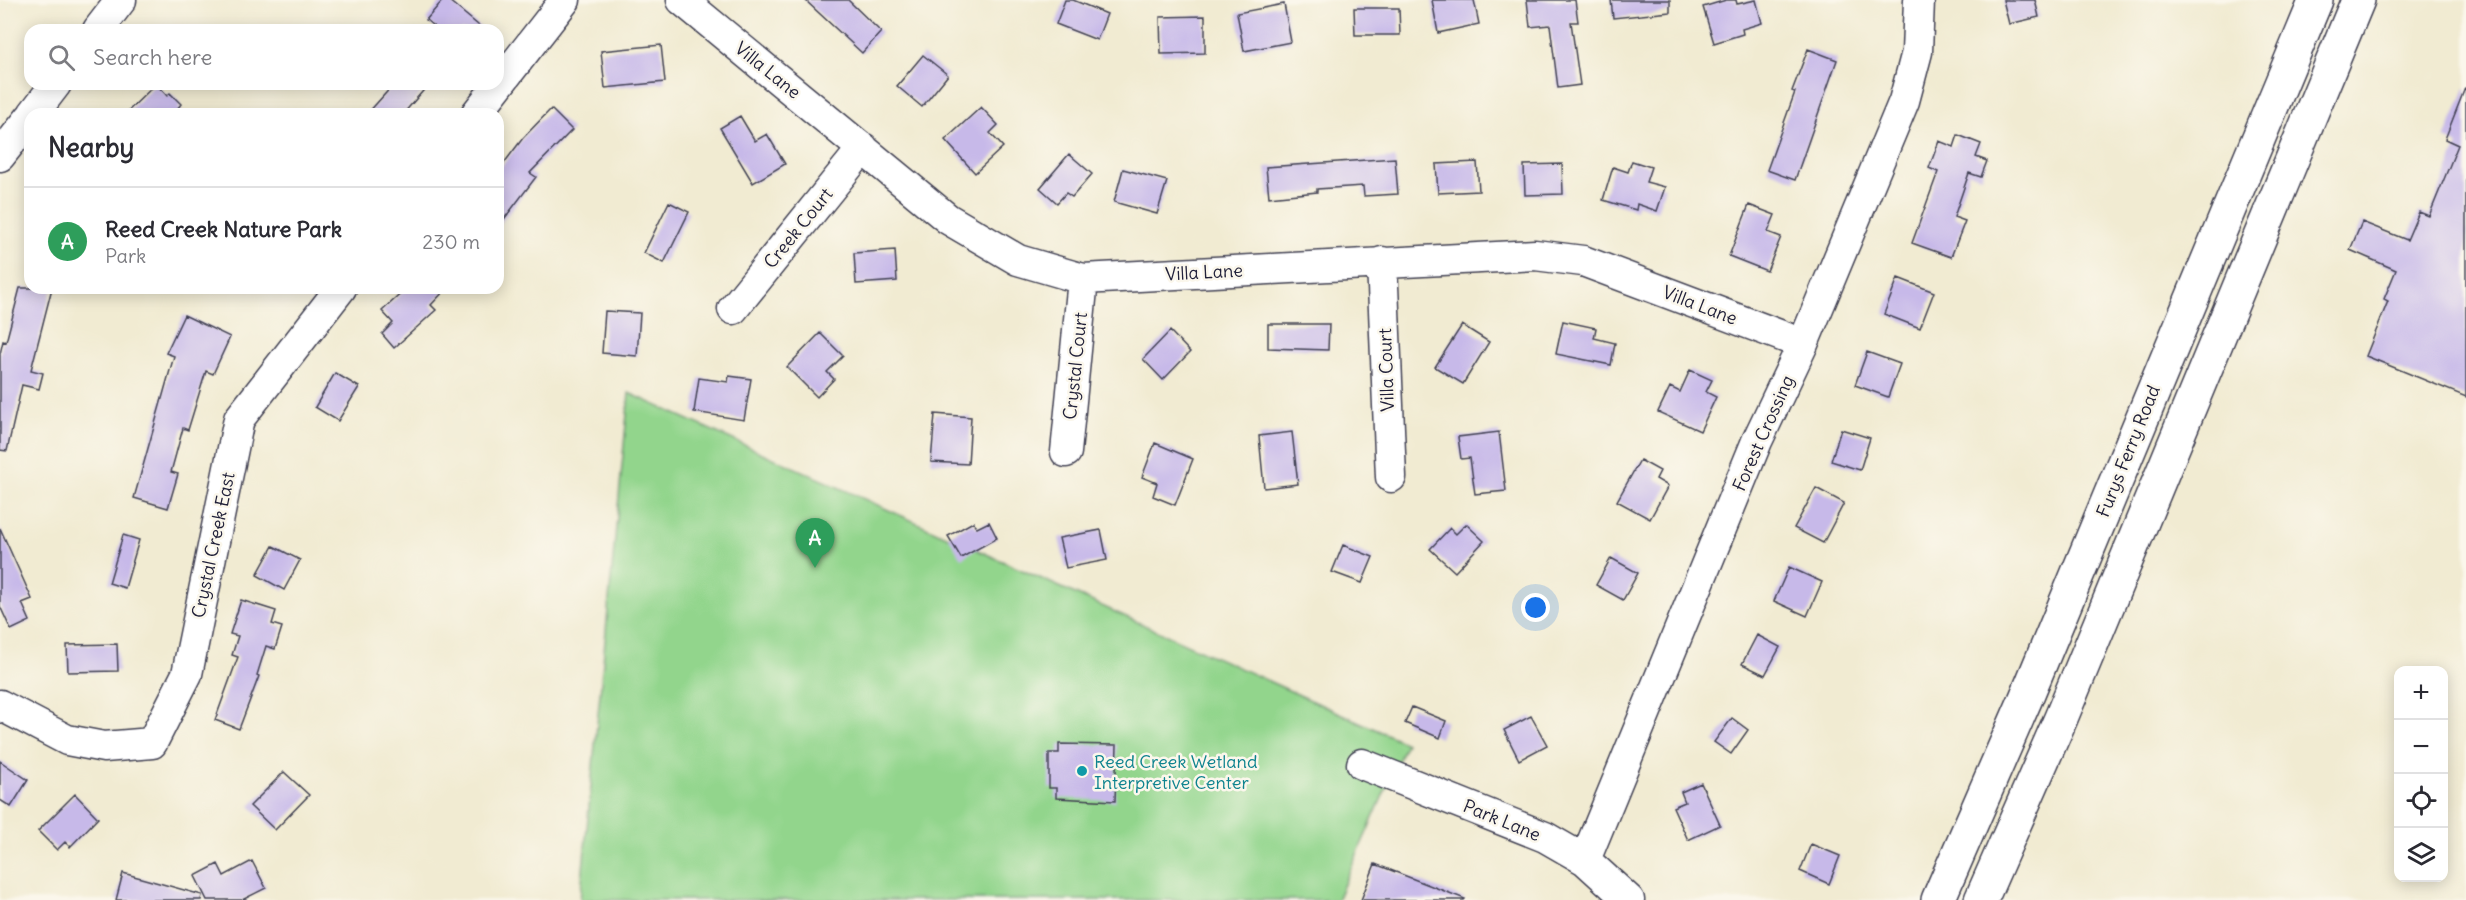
<!DOCTYPE html>
<meta charset="utf-8">
<style>
:root{--surface:#fff;--page:#f2f2f3;--text:#2b2b33;--muted:#7c7c81;--line:#e1e1e2;--accent:#2563eb}
body{margin:0;font-family:Delius,sans-serif;background:var(--page);color:var(--text)}
.controls{position:absolute;right:18px;bottom:18px;display:grid;overflow:hidden;border-radius:12px;box-shadow:0 3px 15px #0003}
.controls button{width:54px;height:54px;display:grid;place-items:center;padding:0;border:0;border-bottom:2px solid var(--line);background:var(--surface);color:var(--text);font:30px sans-serif}
.you{position:absolute;left:1536px;top:608px;width:21px;height:21px;margin:-15px;border:4px solid #fff;border-radius:50%;background:#1a73e8;box-shadow:0 0 0 9px #1a73e833}
.badge{display:grid;place-items:center;width:39px;height:39px;border-radius:50%;background:var(--accent);color:#fff;font-size:20px;font-weight:700}
.pin{position:absolute;translate:-50% -50px;filter:drop-shadow(0 2px 3px #0008)}
.pin::after{content:'';position:absolute;top:32px;width:21px;height:18px;background:inherit;clip-path:polygon(0 0,100% 0,50% 100%)}
.list{margin:0;padding:0;list-style:none}
h2{display:flex;justify-content:space-between;align-items:center;height:78px;margin:0;padding:0 24px;font-size:26px}
h2 small{font-size:20px;font-weight:400;color:var(--muted)}
.list li{display:grid;grid-template-columns:39px 1fr auto;gap:18px;align-items:center;box-sizing:border-box;height:108px;padding:0 24px;border-top:2px solid var(--line)}
.list b{display:block;font-size:22px;white-space:nowrap}
.list p{margin:0;font-size:20px;white-space:nowrap;color:var(--muted)}
.list em{font-size:20px;font-style:normal;color:var(--muted)}
.icon{flex:none;width:33px;height:33px;fill:none;stroke:currentColor;stroke-width:2;stroke-linecap:round;stroke-linejoin:round}
.map{position:relative;flex:none;width:2466px;height:900px;overflow:hidden}
.search{position:absolute;background:var(--surface);box-shadow:0 3px 15px #0003;left:24px;top:24px;width:480px;height:66px;display:flex;align-items:center;gap:15px;box-sizing:border-box;padding:0 21px;border-radius:18px;color:var(--muted);font-size:22px}
.panel{position:absolute;background:var(--surface);box-shadow:0 3px 15px #0003;left:24px;top:108px;width:480px;height:186px;border-radius:18px}
.map>svg:first-child{display:block}
</style>
<div class="map">
<svg width="2466" height="900" viewBox="0 0 2466 900">
<rect width="100%" height="100%" fill="#fbf7ec"/>
<filter id="ink" filterUnits="userSpaceOnUse"><feTurbulence type="fractalNoise" baseFrequency=".0167" numOctaves="2"/><feDisplacementMap in="SourceGraphic" scale="12" xChannelSelector="R" yChannelSelector="G"/><feConvolveMatrix kernelMatrix="1 2 1 2 8 2 1 2 1" color-interpolation-filters="sRGB"/></filter>
<filter id="wash" filterUnits="userSpaceOnUse"><feTurbulence type="fractalNoise" baseFrequency=".008" numOctaves="4" result="noise"/><feDisplacementMap in="SourceGraphic" scale="24" xChannelSelector="R" yChannelSelector="G"/><feGaussianBlur stdDeviation="1.35" result="paint"/><feColorMatrix in="noise" values="0 0 0 0 0 0 0 0 0 0 0 0 0 0 0 0 0 1.4 0 .05"/><feComposite in="paint" operator="in"/></filter>
<g filter="url(#wash)">
<rect width="100%" height="100%" fill="#f1ebd2"/>
<path fill="#92d58c" stroke="#5a7c64" stroke-width="1.5" d="M629 393 1406 743 1337 900H580Z"/>
<g id="blocks">
<path fill="#c7b9e9" d="M443 0H448L484 30H438L426 20Z
M805 0H848L881 32 862 53Z
M1065 0H1073L1107 14 1097 40 1056 24Z
M1432 0H1474L1479 24 1438 33Z
M1527 0H1575L1578 22H1571L1580 85 1558 88 1550 25 1530 27Z
M1611 0H1670V12L1613 18Z
M1726 0H1736L1737 4 1756 0 1762 23 1742 29 1743 34 1714 43 1703 7Z
M2003 0H2035L2039 17 2009 24Z
M1284 4 1291 42 1244 51 1237 13Z
M1354 8H1399L1400 35H1355Z
M1205 16V53L1161 54 1160 17Z
M661 45 665 82 605 88 601 51Z
M1808 49 1837 60 1795 180 1767 170 1795 92 1792 91Z
M923 55 948 75 922 107 897 86Z
M156 84 167 96 170 93 181 104 178 108 184 114H125Z
M394 84H429L403 114H367Z
M2465 88H2466V397L2366 356 2388 301 2384 299 2396 270 2350 250 2362 222 2407 240 2419 212 2429 216 2458 145 2445 139Z
M981 107 998 125 990 133 1003 147 975 173 945 140Z
M551 109 572 130 530 173 536 177 498 227V171L523 138Z
M740 116 755 141 767 134 785 164 753 183 720 128Z
M1958 135 1981 144 1976 157 1987 161 1981 177 1969 173 1954 217 1965 221 1951 257 1912 243 1938 172 1929 168 1939 141 1954 147Z
M1069 154 1092 174 1072 197 1066 193 1057 203 1040 188Z
M1395 158 1398 194 1364 196 1363 186 1317 189V192L1269 197 1266 167Z
M1632 161 1651 167 1646 182 1665 187 1657 211 1637 204 1636 210 1603 200 1613 167 1628 172Z
M1477 162 1479 191 1438 193 1436 164Z
M1562 164 1563 194 1525 195 1524 165Z
M1123 169 1167 181 1157 214 1114 202Z
M669 202 689 212 664 263 644 253Z
M1749 205 1775 215 1768 232 1781 237 1767 271 1729 256Z
M895 250 897 281 856 284 854 253Z
M1898 278 1934 292 1920 328 1884 314Z
M20 288H52L31 370 43 373 39 389 22 385 7 451 0 450V354L3 341 6 342Z
M407 288H447L431 305 436 310 394 348 382 334 393 323 382 311Z
M605 311 640 313 637 356 602 353Z
M184 315 230 337 213 374 206 371 188 430 183 428 171 472 178 474 168 508 134 498 174 356 166 353Z
M1563 321 1596 328 1594 338 1615 343 1611 365 1556 354Z
M1268 324H1329L1328 350 1268 348Z
M1462 325 1489 342 1463 384 1435 367Z
M1170 331 1190 352 1163 380 1143 359Z
M820 333 843 356 827 372 834 379 817 397 787 367Z
M1867 352 1900 364 1888 397 1855 385Z
M1690 370 1712 380 1706 392 1716 397 1700 431 1658 412 1670 387 1680 392Z
M335 373 359 387 338 421 315 407Z
M729 376 751 379 744 420 694 412 699 378 728 382Z
M935 414 971 417 968 464 931 462Z
M1841 429 1870 438 1860 470 1831 461Z
M1292 432 1298 484 1264 488 1259 436Z
M1499 432 1506 491 1475 494 1470 458 1461 459 1458 437Z
M1155 443 1193 459 1175 505 1153 496 1157 483 1142 477Z
M1640 460 1660 471 1656 479 1668 486 1650 519 1617 501Z
M1816 488 1844 503 1823 543 1794 528Z
M973 522 977 528 989 522 997 538 961 558 948 536Z
M1466 524 1484 541 1455 572 1430 549 1450 528 1456 534Z
M0 528 32 599 22 603 30 621 11 630 0 606Z
M1101 530 1107 560 1066 568 1059 538Z
M123 535 139 540 125 588 109 583Z
M1343 545 1373 557 1362 583 1332 572Z
M273 546 300 560 284 590 257 575Z
M1611 558 1638 573 1623 600 1596 585Z
M1789 567 1822 582 1807 616 1774 601Z
M241 600 276 611 272 624 282 627 275 649 266 646 257 675 259 676 239 729 215 720 238 657 232 655 238 636 230 634Z
M1757 635 1780 647 1765 675 1742 664Z
M117 644 118 671 68 672 67 645Z
M1412 707 1446 721 1440 738 1405 723Z
M1531 716 1547 745 1519 760 1504 730Z
M1732 718 1748 730 1731 754 1714 742Z
M1059 744 1117 745 1115 801 1056 798V788H1049V753H1059Z
M0 761 28 780 11 807 0 800Z
M284 772 309 795 275 830 250 806Z
M1701 783 1720 825 1688 840 1673 807 1685 802 1681 792Z
M75 794 98 818 70 847 65 842 57 850 38 831Z
M1811 844 1840 856 1829 884 1800 871Z
M252 861 266 888 242 900H207L195 876 218 864 224 876Z
M1375 864 1465 899 1464 900H1361Z
M123 873 202 895 201 900H116Z"/>
</g>
</g>
<g filter="url(#ink)">
<use href="#blocks" fill-opacity="0" stroke="#414052" stroke-width="1.5"/>
<g fill="none" stroke-linecap="round" stroke-linejoin="round">
<g stroke="#414052" stroke-width="33">
<path id="minor" d="M682 0 948 219 1018 260 1083 279 1535 255 1583 261 1803 344
M98 30 121 0
M33 114 56 84
M476 114 565 0
M0 156 30 118
M1382 262 1391 477
M733 309 863 148
M1066 452 1083 279
M0 705 67 740 104 747 152 743 187 674 239 419 341 288
M1362 764 1545 837 1585 860 1629 900
M1585 860 1757 441 1803 344 1904 101 1917 52 1919 0"/>
</g>
<g stroke="#414052" stroke-width="36">
<path id="major" d="M1938 900 2026 698 2316 0
M1981 900 2061 718 2358 0"/>
</g>
<use href="#minor" stroke="#fff" stroke-width="30"/>
<use href="#major" stroke="#fff" stroke-width="33"/>
</g>
</g>
<circle fill="#0f9aa8" stroke="#fbf7ec" stroke-width="2" cx="1082" cy="771" r="6"/>
<g text-anchor="middle" dominant-baseline="central" stroke-width="5" stroke-linejoin="round" paint-order="stroke">
<g font-size="18" fill="#22223b" stroke="#fbf7ec">
<text transform="translate(768 70) rotate(39)">Villa Lane</text>
<text transform="translate(798 228) rotate(-51)">Creek Court</text>
<text transform="translate(1204 272) rotate(-3)">Villa Lane</text>
<text transform="translate(1700 305) rotate(21)">Villa Lane</text>
<text transform="translate(1075 366) rotate(-84)">Crystal Court</text>
<text transform="translate(1386 370) rotate(-92)">Villa Court</text>
<text transform="translate(1763 433) rotate(-66)">Forest Crossing</text>
<text transform="translate(2128 451) rotate(-68)">Furys Ferry Road</text>
<text transform="translate(213 545) rotate(-78)">Crystal Creek East</text>
<text transform="translate(1502 820) rotate(22)">Park Lane</text>
</g>
<g font-size="18" fill="#0d838f" stroke="#fbf7ec" text-anchor="start">
<text x="1094" y="761">Reed Creek Wetland<tspan x="1094" dy="21">Interpretive Center</tspan></text>
</g>
</g>
</svg>
<div class="controls">
<button>+</button>
<button>−</button>
<button><svg class="icon" aria-label="locate" viewBox="0 0 24 24"><circle cx="12" cy="12" r="6"/><path d="M12 2v4M12 18v4M2 12h4M18 12h4"/></svg></button>
<button><svg class="icon" aria-label="layers" viewBox="0 0 24 24"><path d="M12 4l9 5-9 5-9-5zM3 14l9 5 9-5"/></svg></button>
</div>
<div class="you"></div>
<div class="pin badge" style="left:815px;top:568px;background:#2e9e5b">A</div>
<div class="search"><svg class="icon" aria-label="search" viewBox="0 0 24 24"><circle cx="10" cy="10" r="6"/><path d="M15 15l6 6"/></svg>Search here</div>
<section class="panel">
<h2>Nearby<small></small></h2>
<ul class="list">
<li><span class="badge" style="background:#2e9e5b">A</span><div><b>Reed Creek Nature Park</b><p>Park</p></div><em>230 m</em></li>
</ul>
</section>
</div>
